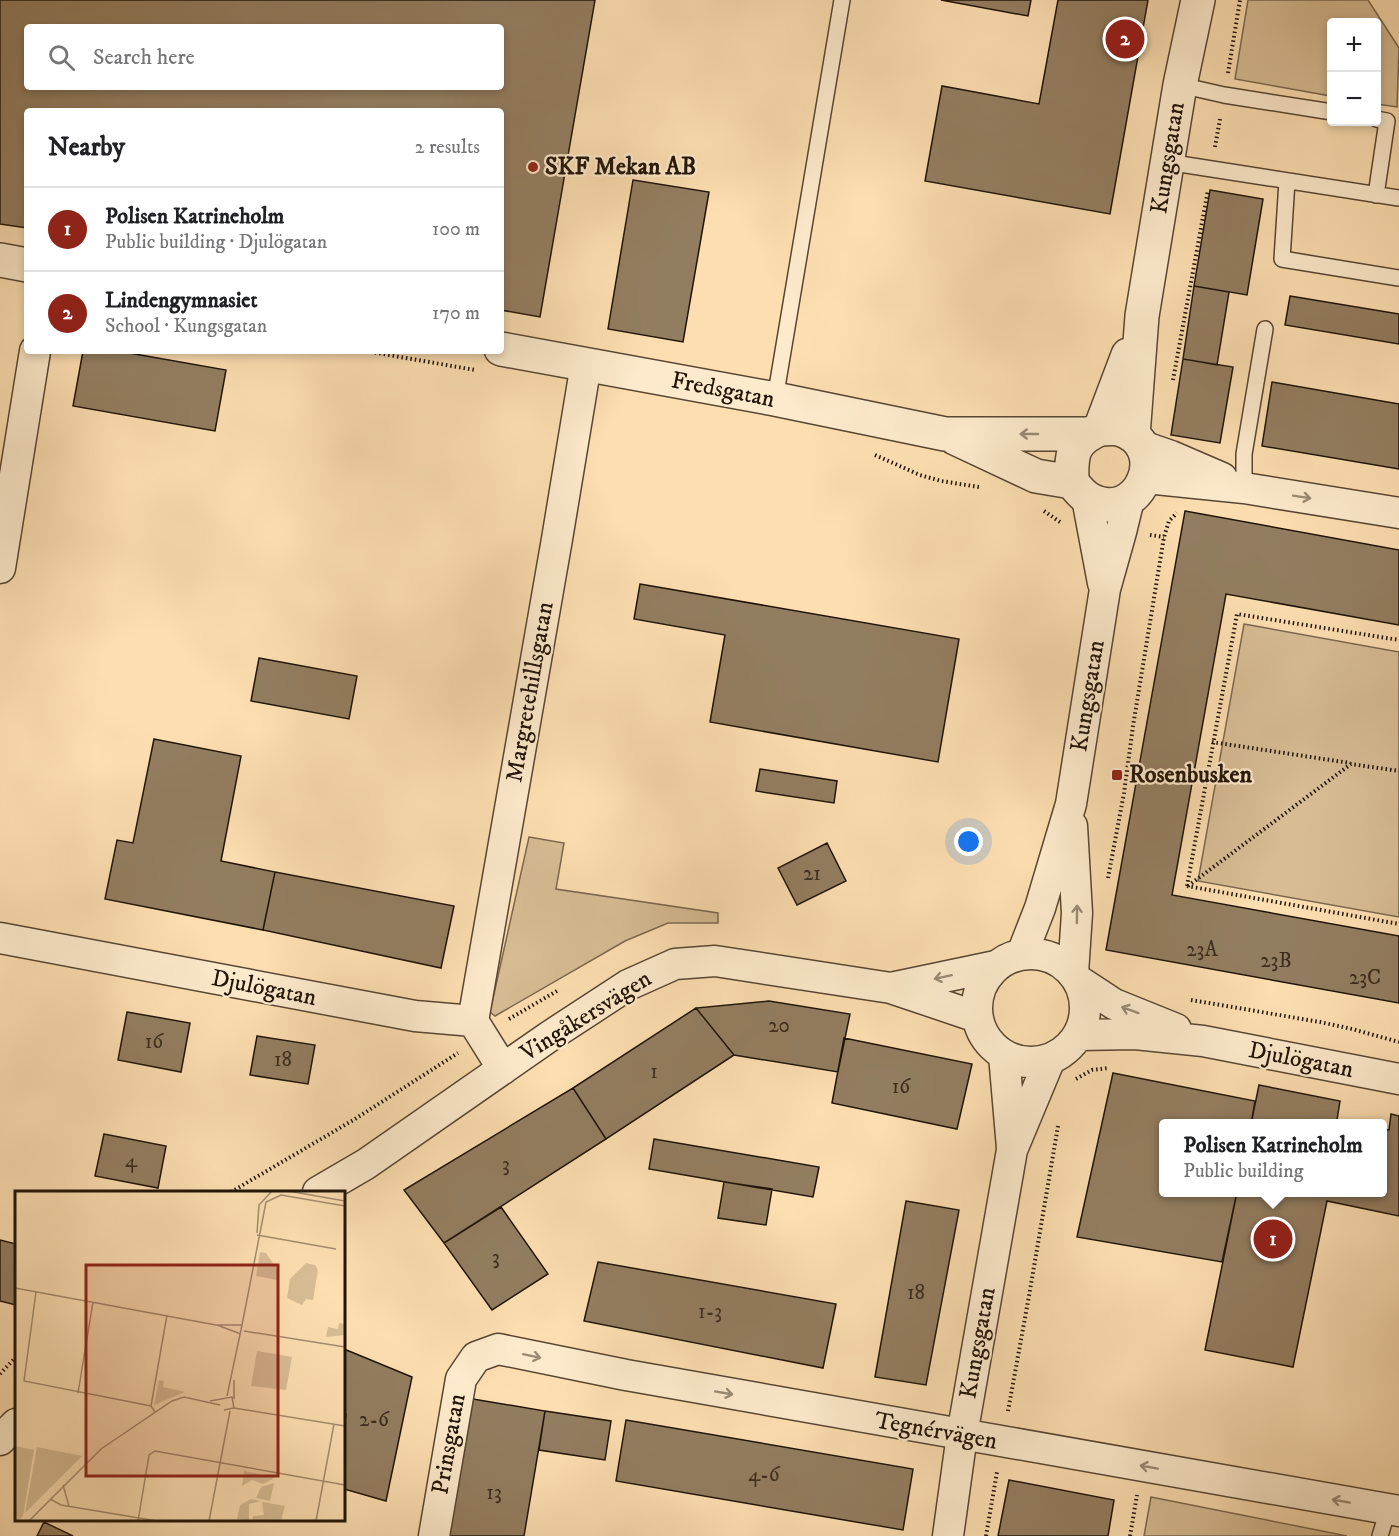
<!DOCTYPE html>
<meta charset="utf-8">
<style>
:root{--surface:#fff;--page:#f6f6f6;--text:#202124;--muted:#757577;--line:#e0e0e0;--accent:#8f2418}
body{margin:0;font-family:"IM FELL DW Pica",serif;background:var(--page);color:var(--text)}
.controls{position:absolute;right:18px;top:18px;display:grid;overflow:hidden;border-radius:6px;box-shadow:0 3px 9px #0003}
.controls button{width:54px;height:54px;display:grid;place-items:center;padding:0;border:0;border-bottom:2px solid var(--line);background:var(--surface);color:var(--text);font:30px sans-serif}
.you{position:absolute;left:969px;top:842px;width:21px;height:21px;margin:-15px;border:4px solid #fff;border-radius:50%;background:#1a73e8;box-shadow:0 0 0 9px #1a73e833}
.badge{display:grid;place-items:center;width:39px;height:39px;border-radius:50%;background:var(--accent);color:#fff;font-size:20px;font-weight:700}
.pin{position:absolute;translate:-50% -50%;border:3px solid #fff;box-shadow:0 2px 6px #0006}
.popup{position:absolute;left:1159px;top:1119px;width:228px;height:78px;box-sizing:border-box;display:grid;place-content:center;border-radius:6px;background:var(--surface);filter:drop-shadow(0 2px 4px #0005);font-size:20px;white-space:nowrap;color:var(--muted)}
.popup b{font-size:22px;color:var(--text)}
.popup::after{content:'';position:absolute;left:50%;top:100%;margin-left:-12px;border:12px solid transparent;border-top-color:var(--surface)}
.list{margin:0;padding:0;list-style:none}
h2{display:flex;justify-content:space-between;align-items:center;height:78px;margin:0;padding:0 24px;font-size:26px}
h2 small{font-size:20px;font-weight:400;color:var(--muted)}
.list li{display:grid;grid-template-columns:39px 1fr auto;gap:18px;align-items:center;box-sizing:border-box;height:84px;padding:0 24px;border-top:2px solid var(--line)}
.list b{display:block;font-size:22px;white-space:nowrap}
.list p{margin:0;font-size:20px;white-space:nowrap;color:var(--muted)}
.list em{font-size:20px;font-style:normal;color:var(--muted)}
.icon{flex:none;width:33px;height:33px;fill:none;stroke:currentColor;stroke-width:2;stroke-linecap:round;stroke-linejoin:round}
.map{position:relative;flex:none;width:1399px;height:1536px;overflow:hidden}
.search{position:absolute;background:var(--surface);box-shadow:0 3px 9px #0003;left:24px;top:24px;width:480px;height:66px;display:flex;align-items:center;gap:15px;box-sizing:border-box;padding:0 21px;border-radius:6px;color:var(--muted);font-size:22px}
.panel{position:absolute;background:var(--surface);box-shadow:0 3px 9px #0003;left:24px;top:108px;width:480px;height:246px;border-radius:6px}
.map>svg:first-child{display:block}
</style>
<div class="map">
<svg width="1399" height="1536" viewBox="0 0 1399 1536">
<rect width="100%" height="100%" fill="#fcdeb1"/>
<filter id="stains"><feTurbulence type="fractalNoise" baseFrequency=".00333" numOctaves="4"/><feColorMatrix values="0 0 0 0 .2 0 0 0 0 .09 0 0 0 0 .02 0 0 0 .5 -.17"/></filter>
<radialGradient id="worn" r=".72"><stop offset=".6" stop-color="#630" stop-opacity="0"/><stop offset="1" stop-color="#630" stop-opacity=".3"/></radialGradient>
<path fill="#d7bc94" stroke="#7c684e" stroke-width="1.5" d="M1248 0H1368L1399 48 1397 107 1377 104 1376 22H1332L1331 96 1235 79Z
M1244 624 1399 652V917L1198 881Z
M529 837 564 843 556 889 718 913V923H668L625 941 495 1016 490 1012Z
M1151 1497 1347 1536H1144Z"/>
<path fill="#937d60" stroke="#211408" stroke-width="1.5" fill-rule="evenodd" d="M0 0H595L540 317 501 310V111H27V228L0 224ZM27 27H501V87H27Z
M941 0H1031L1028 16Z
M1058 0H1148L1110 214 925 181 942 86 1039 104Z
M633 180 709 192 683 342 608 329Z
M1210 190 1263 199 1247 295 1194 286Z
M1194 286 1229 292 1217 365 1183 359Z
M1290 296 1399 314V344L1285 325Z
M83 351H118L226 370 215 431 73 406Z
M1183 359 1233 367 1220 443 1171 435Z
M1272 382 1399 404V469L1262 446Z
M1185 511 1399 550V625L1226 594 1172 895 1399 936V1003L1106 950Z
M640 584 959 639 938 762 710 722 725 635 634 619Z
M259 658 357 676 349 719 251 701Z
M154 739 241 756 221 861 275 872 263 930 105 899 117 840 133 843Z
M760 769 837 781 834 803 756 791Z
M827 843 846 881 797 905 778 868Z
M275 872 454 906 441 968 263 930Z
M769 1001 850 1014 838 1072 734 1055 696 1008Z
M696 1008 734 1055 606 1139 573 1088Z
M127 1012 190 1023 181 1072 118 1060Z
M257 1036 315 1045 308 1084 250 1075Z
M844 1038 972 1064 957 1129 832 1103Z
M1113 1073 1255 1101 1251 1124H1164V1192H1237L1222 1262 1077 1237Z
M1259 1085 1340 1101 1337 1120 1355 1124H1251Z
M573 1088 606 1139 444 1243 404 1190Z
M1391 1114 1399 1116V1216L1327 1201 1293 1367 1205 1350 1237 1192H1382V1129L1389 1130Z
M104 1134 166 1146 158 1188 95 1176Z
M654 1139 819 1167 813 1197 649 1169Z
M724 1182 772 1189 766 1225 718 1218Z
M906 1201 959 1210 926 1385 875 1377Z
M501 1207 548 1274 492 1310 444 1243Z
M0 1240 16 1244V1305L0 1301Z
M598 1262 836 1304 823 1368 584 1321Z
M344 1349 412 1377 386 1501 344 1489V1426L346 1414 344 1413Z
M473 1399 545 1411 524 1536H449Z
M545 1411 611 1421 605 1460 539 1450Z
M626 1420 913 1469 903 1530 616 1481Z
M1009 1480 1114 1500 1108 1536H998Z
M44 1522 73 1536H37Z"/>
<g fill="none" stroke-linecap="round" stroke-linejoin="round">
<g stroke="#584632" stroke-width="18">
<path id="service" d="M1180 85 1224 95 1332 112
M1167 162 1399 198
M1287 181 1282 259 1399 278
M1376 195 1387 121 1376 119
M775 399 842 0
M1244 488V454L1265 329
M1380 1536 1388 1509"/>
</g>
<g stroke="#584632" stroke-width="33">
<path id="minor" d="M1142 446 1171 456 1222 478
M1146 478 1244 488 1399 513
M1087 498 1103 583
M0 568 35 351
M1072 826 1077 913 1073 973
M0 938 415 1016 473 1021 503 1069
M977 1008a54 54 0 1 1 108 0a54 54 0 1 1-108 0Z
M1022 954 1040 908 1071 804 1105 589 1121 532 1129 499
M1079 981 1114 1004 1176 1029
M891 988 996 966
M473 1021 557 539 586 364
M1078 1035 1135 1034 1203 1041 1399 1079
M1004 1055 1012 1148
M318 1192 366 1164 550 1036 628 985 675 964 715 961 891 988 977 1017
M0 1440 16 1424
M434 1536 461 1379 476 1357 498 1349 626 1375 1399 1511
M948 1536 962 1435 1012 1150 1050 1059"/>
</g>
<g stroke="#584632" stroke-width="36">
<path id="tertiary" d="M0 260 27 265
M501 349 775 399 945 434H1088
M1100 429C1106 429 1113 428 1119 429 1174 446 1139 527 1089 499 1082 495 1077 488 1072 482 1071 454 1072 441 1100 429Z
M1100 429 1128 355
M1133 436 1142 316 1180 85 1198 0
M955 438 1036 476 1072 482"/>
</g>
<path stroke="#211408" stroke-width="4" stroke-dasharray="1.5 3" stroke-linecap="butt" d="M1228 73 1240 0
M1215 147 1220 119
M366 351 475 370
M1173 380 1208 190
M875 455 920 475 941 481 979 487
M1044 511 1060 522
M1150 535 1164 537
M1212 742 1350 763
M1108 878 1124 793 1133 726 1164 537 1169 521 1177 513
M1187 886 1237 614 1399 640
M1187 886 1399 924
M1188 886 1351 764 1399 771
M1191 1000 1320 1022 1352 1029 1399 1042
M509 1019 557 991
M1076 1079 1092 1070 1108 1068
M231 1192 355 1119 458 1053
M0 1374 16 1357
M1008 1411 1029 1296 1058 1126
M986 1536 997 1472
M1130 1536 1137 1495"/>
<use href="#service" stroke="#fdeacc" stroke-width="15"/>
<use href="#minor" stroke="#fdeacc" stroke-width="30"/>
<use href="#tertiary" stroke="#fdeacc" stroke-width="33"/>
</g>
<defs><path id="oneway-shaft" d="M-6 0H5M1.5-3L5.5 0L1.5 3" fill="none" stroke-width="1.6" stroke-linecap="round" stroke-linejoin="round" transform="scale(1.5)"/></defs>
<g stroke="#9a8a74">
<use href="#oneway-shaft" transform="translate(1029 434) rotate(-180)"/>
<use href="#oneway-shaft" transform="translate(1302 497) rotate(9)"/>
<use href="#oneway-shaft" transform="translate(1077 914) rotate(-89)"/>
<use href="#oneway-shaft" transform="translate(943 977) rotate(168)"/>
<use href="#oneway-shaft" transform="translate(1130 1010) rotate(-160)"/>
<use href="#oneway-shaft" transform="translate(532 1356) rotate(12)"/>
<use href="#oneway-shaft" transform="translate(724 1393) rotate(10)"/>
<use href="#oneway-shaft" transform="translate(1149 1467) rotate(-170)"/>
<use href="#oneway-shaft" transform="translate(1341 1501) rotate(-170)"/>
</g>
<g fill="#8f2418" stroke="#fdeacc" stroke-width="2">
<circle cx="533" cy="167" r="6"/>
<rect x="1111" y="769" width="12" height="12" rx="3"/>
</g>
<g text-anchor="middle" dominant-baseline="central" stroke-width="4.5" stroke-linejoin="round" paint-order="stroke">
<g font-size="21" fill="#3e2e1e">
<text x="812" y="874">21</text>
<text x="1202" y="950">23A</text>
<text x="1276" y="961">23B</text>
<text x="1365" y="978">23C</text>
<text x="779" y="1026">20</text>
<text x="154" y="1042">16</text>
<text x="283" y="1060">18</text>
<text x="654" y="1072">1</text>
<text x="901" y="1087">16</text>
<text x="131" y="1161">4</text>
<text x="506" y="1165">3</text>
<text x="496" y="1258">3</text>
<text x="916" y="1293">18</text>
<text x="710" y="1312">1-3</text>
<text x="374" y="1420">2-6</text>
<text x="764" y="1475">4-6</text>
<text x="494" y="1493">13</text>
</g>
<g font-size="24" fill="#211408" stroke="#fdeacc">
<text transform="translate(1168 158) rotate(-81)">Kungsgatan</text>
<text transform="translate(723 390) rotate(11)">Fredsgatan</text>
<text transform="translate(530 692) rotate(-80)">Margretehillsgatan</text>
<text transform="translate(1088 696) rotate(-81)">Kungsgatan</text>
<text transform="translate(264 988) rotate(11)">Djulögatan</text>
<text transform="translate(586 1016) rotate(-32)">Vingåkersvägen</text>
<text transform="translate(1301 1060) rotate(11)">Djulögatan</text>
<text transform="translate(978 1343) rotate(-80)">Kungsgatan</text>
<text transform="translate(936 1431) rotate(10)">Tegnérvägen</text>
<text transform="translate(449 1444) rotate(-80)">Prinsgatan</text>
</g>
<g font-size="24" font-weight="bold" fill="#211408" stroke="#fdeacc" text-anchor="start">
<text x="545" y="167">SKF Mekan AB</text>
<text x="1129" y="775">Rosenbusken</text>
</g>
</g>
<g transform="translate(15 1191)">
<rect width="330" height="330" fill="#fcdeb1"/>
<path d="M245 61 251 62 264 81 263 89 241 85ZM291 72 300 74 303 79 298 109 291 108 287 114 272 107 275 88ZM324 132 330 133 329 144 311 146 313 136 323 138ZM242 160 277 166 271 199 236 195ZM144 189 149 190 148 196 170 201 139 214ZM0 255 19 259 8 325 3 330H0ZM22 256 67 265 10 322ZM229 280 259 286 258 288 248 293 237 289 227 295ZM259 292 255 310 241 307 246 296ZM236 308 246 310 234 313V330L222 328 225 314ZM247 311 270 315 266 330H237L238 325 249 324Z" fill="#d7bc94"/>
<path fill="none" stroke="#a48d6d" stroke-width="1.5" d="M273 0 330 10M242 42 244 14 257 0M242 44 321 58M0 97 201 134H227L212 205M21 101 9 190 136 215 140 221M202 134 226 143M227 134 251 11 266 4 330 15M229 140 330 156M219 189V208M63 202 78 111M195 210 217 206 219 217 209 219M136 215 152 124M219 217 330 235M48 294 54 315M35 308 46 314 142 330M14 330 86 258 157 210 169 206 205 214M123 330 134 264 140 260 330 294M194 330 215 220M301 330 319 233"/>
<path fill="#8f2418" fill-opacity="0.15" stroke="#8f2418" stroke-width="3" d="M71 74H263V285H71Z"/>
<rect width="330" height="330" fill="none" stroke="#211408" stroke-width="3"/>
</g>
<rect width="100%" height="100%" filter="url(#stains)"/>
<rect width="100%" height="100%" fill="url(#worn)"/>
</svg>
<div class="controls">
<button>+</button>
<button>−</button>
</div>
<div class="you"></div>
<div class="pin badge" style="left:1273px;top:1239px">1</div>
<div class="popup"><b>Polisen Katrineholm</b>Public building</div>
<div class="pin badge" style="left:1125px;top:39px">2</div>
<div class="search"><svg class="icon" aria-label="search" viewBox="0 0 24 24"><circle cx="10" cy="10" r="6"/><path d="M15 15l6 6"/></svg>Search here</div>
<section class="panel">
<h2>Nearby<small>2 results</small></h2>
<ul class="list">
<li><span class="badge">1</span><div><b>Polisen Katrineholm</b><p>Public building · Djulögatan</p></div><em>100 m</em></li>
<li><span class="badge">2</span><div><b>Lindengymnasiet</b><p>School · Kungsgatan</p></div><em>170 m</em></li>
</ul>
</section>
</div>
